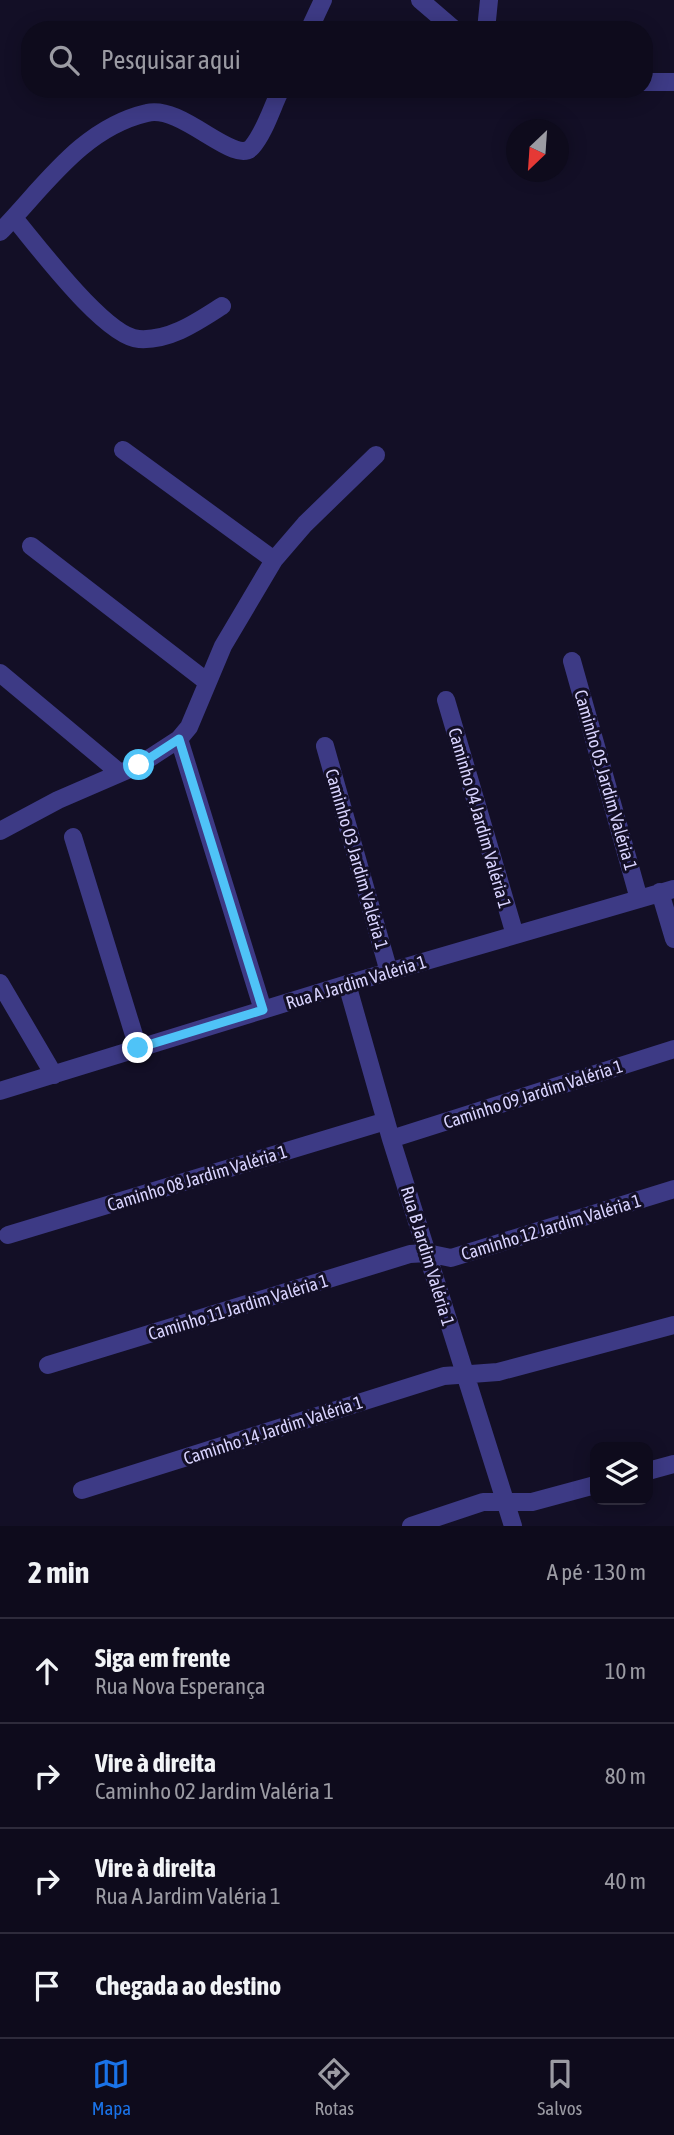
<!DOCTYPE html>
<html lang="pt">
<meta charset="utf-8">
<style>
:root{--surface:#0e0b1c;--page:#1c1929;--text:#f1f3f6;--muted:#9b9ba3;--line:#2e2b3b;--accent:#1a73e8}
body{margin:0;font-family:"Asap Condensed",sans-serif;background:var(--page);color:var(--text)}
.controls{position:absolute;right:21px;bottom:21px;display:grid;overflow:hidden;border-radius:14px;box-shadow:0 4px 18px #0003}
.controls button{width:63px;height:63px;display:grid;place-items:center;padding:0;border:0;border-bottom:2px solid var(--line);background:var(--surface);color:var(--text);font:35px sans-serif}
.compass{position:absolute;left:506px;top:119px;width:63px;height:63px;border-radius:50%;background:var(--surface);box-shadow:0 4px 18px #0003;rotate:205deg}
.stop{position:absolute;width:21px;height:21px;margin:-16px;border:5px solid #4fc3f7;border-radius:50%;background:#fff}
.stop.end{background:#4fc3f7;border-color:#fff;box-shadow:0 2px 7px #0008}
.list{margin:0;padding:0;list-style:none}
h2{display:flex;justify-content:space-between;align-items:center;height:91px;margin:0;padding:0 28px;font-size:30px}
h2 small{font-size:23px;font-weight:400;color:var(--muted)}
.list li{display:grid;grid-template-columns:46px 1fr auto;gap:21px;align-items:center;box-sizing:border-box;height:105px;padding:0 28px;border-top:2px solid var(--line)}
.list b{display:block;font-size:26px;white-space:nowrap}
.list p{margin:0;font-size:23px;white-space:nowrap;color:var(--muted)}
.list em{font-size:23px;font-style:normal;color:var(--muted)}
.icon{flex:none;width:38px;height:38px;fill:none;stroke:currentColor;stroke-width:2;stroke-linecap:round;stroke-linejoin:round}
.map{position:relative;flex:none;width:674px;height:1526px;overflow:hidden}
.search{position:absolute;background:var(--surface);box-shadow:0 4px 18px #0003;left:21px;right:21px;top:21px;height:77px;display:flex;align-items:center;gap:18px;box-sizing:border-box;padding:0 24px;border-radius:28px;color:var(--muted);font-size:26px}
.sheet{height:511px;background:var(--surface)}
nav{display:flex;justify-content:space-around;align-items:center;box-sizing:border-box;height:98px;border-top:2px solid var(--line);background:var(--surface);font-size:19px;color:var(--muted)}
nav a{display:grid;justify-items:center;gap:4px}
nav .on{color:var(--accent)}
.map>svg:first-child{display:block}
</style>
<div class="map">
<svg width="674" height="1526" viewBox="0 0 674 1526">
<rect width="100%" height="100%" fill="#130f26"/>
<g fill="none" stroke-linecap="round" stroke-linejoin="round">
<path stroke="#3d3a85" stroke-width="18" d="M420 0 455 30
M309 30 323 0
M486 30 489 0
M644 82H674
M14 218C37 245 105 337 139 339 170 341 197 322 222 306
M0 232C44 187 82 128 147 113 182 104 235 167 252 147 265 132 272 107 281 89
M123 450 274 560
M31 546 206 681
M572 661 639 899
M0 673 120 773
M446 700 515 935
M179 739 263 1010
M325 746 389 972
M0 831 58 800 139 765 179 739 189 727 223 646 274 560 305 524 376 455
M73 837 138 1048
M660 892 674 939
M0 983 54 1075
M347 984 391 1139 513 1526
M0 1091 347 984 674 889
M391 1139 674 1049
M8 1235 386 1121
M48 1365 410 1254 427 1253 451 1258 674 1189
M648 1471 674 1464
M82 1490 444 1376 498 1372 674 1325
M411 1526 483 1502H532L595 1485"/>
</g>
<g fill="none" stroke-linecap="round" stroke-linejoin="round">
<path stroke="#4fc3f7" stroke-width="9" d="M138 1048 263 1010 179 739 139 765"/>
</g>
<g text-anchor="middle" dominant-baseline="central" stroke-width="6" stroke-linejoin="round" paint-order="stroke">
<g font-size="18" fill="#d9d4ff" stroke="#130f26">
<text transform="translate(606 780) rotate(74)">Caminho 05 Jardim Valéria 1</text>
<text transform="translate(480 818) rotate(74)">Caminho 04 Jardim Valéria 1</text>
<text transform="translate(357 859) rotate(74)">Caminho 03 Jardim Valéria 1</text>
<text transform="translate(356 982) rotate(-17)">Rua A Jardim Valéria 1</text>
<text transform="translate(533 1094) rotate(-18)">Caminho 09 Jardim Valéria 1</text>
<text transform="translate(197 1178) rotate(-17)">Caminho 08 Jardim Valéria 1</text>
<text transform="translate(551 1227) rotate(-17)">Caminho 12 Jardim Valéria 1</text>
<text transform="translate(428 1256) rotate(73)">Rua B Jardim Valéria 1</text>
<text transform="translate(238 1307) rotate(-17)">Caminho 11 Jardim Valéria 1</text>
<text transform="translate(273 1430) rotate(-18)">Caminho 14 Jardim Valéria 1</text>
</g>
</g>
</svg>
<div class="controls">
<button><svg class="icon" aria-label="layers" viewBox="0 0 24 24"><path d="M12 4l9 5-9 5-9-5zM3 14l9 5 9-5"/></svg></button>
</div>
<svg class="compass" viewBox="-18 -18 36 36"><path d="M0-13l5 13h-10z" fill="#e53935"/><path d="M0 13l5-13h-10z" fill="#9b9ba3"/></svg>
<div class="stop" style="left:139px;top:765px"></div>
<div class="stop end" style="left:138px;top:1048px"></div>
<div class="search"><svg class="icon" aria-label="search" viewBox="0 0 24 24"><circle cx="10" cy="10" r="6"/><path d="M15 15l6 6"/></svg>Pesquisar aqui</div>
</div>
<section class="sheet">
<h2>2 min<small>A pé · 130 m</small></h2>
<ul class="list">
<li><svg class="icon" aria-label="ahead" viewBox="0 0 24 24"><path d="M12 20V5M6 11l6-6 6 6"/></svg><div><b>Siga em frente</b><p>Rua Nova Esperança</p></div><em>10 m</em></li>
<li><svg class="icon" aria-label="right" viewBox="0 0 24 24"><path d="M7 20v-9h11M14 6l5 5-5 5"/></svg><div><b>Vire à direita</b><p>Caminho 02 Jardim Valéria 1</p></div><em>80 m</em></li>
<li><svg class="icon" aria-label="right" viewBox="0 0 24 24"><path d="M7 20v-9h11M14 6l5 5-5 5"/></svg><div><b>Vire à direita</b><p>Rua A Jardim Valéria 1</p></div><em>40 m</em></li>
<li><svg class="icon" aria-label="arrive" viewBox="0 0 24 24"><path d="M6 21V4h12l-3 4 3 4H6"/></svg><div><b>Chegada ao destino</b></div></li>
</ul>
</section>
<nav>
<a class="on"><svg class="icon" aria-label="map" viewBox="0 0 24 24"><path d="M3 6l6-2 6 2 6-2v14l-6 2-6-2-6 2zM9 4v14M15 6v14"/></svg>Mapa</a>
<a><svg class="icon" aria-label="directions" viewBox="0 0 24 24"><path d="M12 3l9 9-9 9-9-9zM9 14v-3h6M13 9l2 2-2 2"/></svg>Rotas</a>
<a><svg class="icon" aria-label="saved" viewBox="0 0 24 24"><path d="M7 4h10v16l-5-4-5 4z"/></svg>Salvos</a>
</nav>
